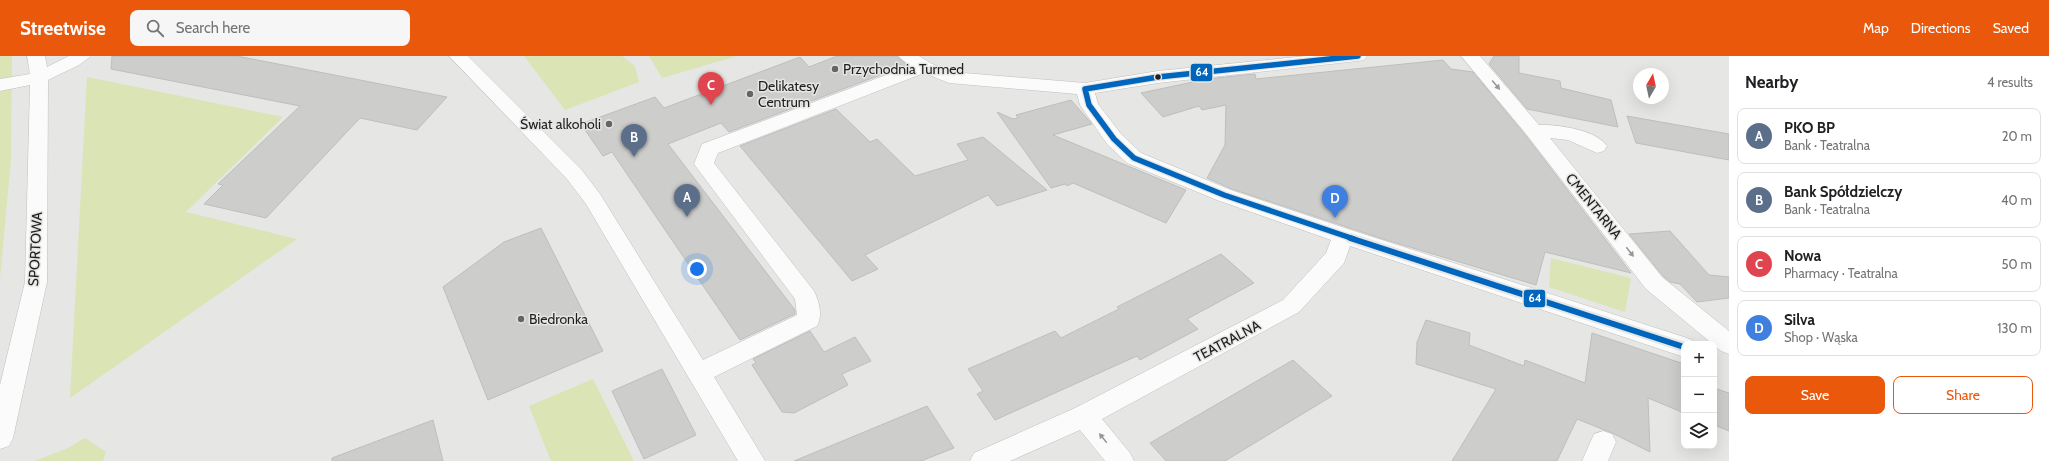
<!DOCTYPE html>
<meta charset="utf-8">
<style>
:root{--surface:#fff;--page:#f6f6f6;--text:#202124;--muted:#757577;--line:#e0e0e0;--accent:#ea580c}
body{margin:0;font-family:Cabin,sans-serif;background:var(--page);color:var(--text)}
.controls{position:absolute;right:12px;bottom:12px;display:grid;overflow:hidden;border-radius:8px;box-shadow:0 4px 16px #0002}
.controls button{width:36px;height:36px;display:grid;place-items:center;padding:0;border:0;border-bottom:1px solid var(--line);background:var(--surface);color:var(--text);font:20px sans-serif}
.compass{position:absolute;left:1633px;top:12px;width:36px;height:36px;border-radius:50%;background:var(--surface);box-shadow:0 4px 16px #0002;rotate:9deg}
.you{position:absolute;left:697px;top:213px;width:14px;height:14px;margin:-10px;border:3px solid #fff;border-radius:50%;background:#1a73e8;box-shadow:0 0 0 6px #1a73e833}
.badge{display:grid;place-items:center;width:26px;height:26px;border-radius:50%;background:var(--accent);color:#fff;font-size:13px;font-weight:700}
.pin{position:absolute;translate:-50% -33px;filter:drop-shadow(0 1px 2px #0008)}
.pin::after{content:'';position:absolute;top:21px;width:14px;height:12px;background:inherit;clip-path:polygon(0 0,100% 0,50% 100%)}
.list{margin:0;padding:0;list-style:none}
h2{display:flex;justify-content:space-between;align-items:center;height:52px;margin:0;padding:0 16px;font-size:17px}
h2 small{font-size:13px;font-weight:400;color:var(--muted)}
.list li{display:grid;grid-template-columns:26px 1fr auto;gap:12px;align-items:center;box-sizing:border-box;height:56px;margin:0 8px 8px;padding:0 8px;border:1px solid var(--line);border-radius:8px}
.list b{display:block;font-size:15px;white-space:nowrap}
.list p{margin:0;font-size:13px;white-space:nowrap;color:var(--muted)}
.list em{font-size:13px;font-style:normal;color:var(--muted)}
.actions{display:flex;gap:8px;padding:12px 16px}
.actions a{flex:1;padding:9px 0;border:1px solid var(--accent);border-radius:8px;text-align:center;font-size:14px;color:var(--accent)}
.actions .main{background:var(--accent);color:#fff}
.icon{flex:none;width:22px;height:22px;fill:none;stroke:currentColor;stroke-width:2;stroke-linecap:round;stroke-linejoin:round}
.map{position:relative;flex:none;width:1729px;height:405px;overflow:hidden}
header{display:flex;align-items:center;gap:24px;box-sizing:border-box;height:56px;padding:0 20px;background:var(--accent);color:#fff}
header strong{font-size:19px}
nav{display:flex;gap:22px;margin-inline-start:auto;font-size:14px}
.search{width:280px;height:36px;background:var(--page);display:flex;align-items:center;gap:10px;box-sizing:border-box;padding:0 14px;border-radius:8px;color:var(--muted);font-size:15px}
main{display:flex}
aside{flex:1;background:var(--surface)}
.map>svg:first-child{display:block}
</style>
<header>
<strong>Streetwise</strong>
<div class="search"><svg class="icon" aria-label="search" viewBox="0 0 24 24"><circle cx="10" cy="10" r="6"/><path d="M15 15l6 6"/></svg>Search here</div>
<nav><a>Map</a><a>Directions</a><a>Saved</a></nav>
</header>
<main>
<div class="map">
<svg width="1729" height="405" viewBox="0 0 1729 405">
<rect width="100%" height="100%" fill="#e6e6e5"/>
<path fill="#dae4b4" d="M0 0H12L11 103 0 222Z
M524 0H622L635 10 639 26 565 54Z
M649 0H737L662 22Z
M87 21 283 61 186 156 297 183 70 342Z
M1551 202 1631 222 1625 256 1549 231Z
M593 323 634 405H551L529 350Z
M85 382 106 396 103 405H35L68 392Z"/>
<path fill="#cdcdcc" stroke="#bebebd" d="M112 0H237L447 41 417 74 360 62 266 162 204 148 223 129 218 128 300 50 111 13Z
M837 0H897L907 9 729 76 721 67 668 88 795 254V258L740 284 612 96 603 100 581 68 655 41 664 52 800 1 809 11Z
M1494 0H1519V17L1560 25 1561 32 1611 44 1618 71 1527 53 1489 8Z
M1443 4 1451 13 1473 16 1526 80 1631 217 1545 196 1536 229 1383 183 1232 133 1207 122 1225 89 1226 49 1202 54 1199 50 1163 61 1141 37 1207 23 1255 18 1256 23Z
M1071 44 1092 68 1053 79 1186 134 1166 167 1073 127 1067 130 1065 128 1051 132 997 56 1013 63 1018 62 1016 59Z
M836 53 870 86 877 83 915 120 968 104 957 88 983 81 1047 134 997 150 988 139 865 199 878 213 852 225 740 90Z
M1627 60 1729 78V104L1636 87Z
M541 172 603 295 488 344 443 231 504 186Z
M1670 175 1709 219 1729 221V242L1697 246 1680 228 1670 226 1663 220 1629 178Z
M1221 198 1254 227 1187 263 1198 273 1140 304 1137 300 995 364 977 338 983 335 968 313 1055 275 1061 282 1119 253 1117 251Z
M1426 264 1470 277 1469 289 1524 310 1525 304 1585 327 1592 277 1684 308V357L1648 342 1650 396 1612 377 1577 363 1557 405H1452L1496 333 1416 308 1417 286Z
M810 275 824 296 855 281 871 305 842 318 848 329 794 357 782 356 752 309 756 307 753 303Z
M1293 304 1332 340 1225 405H1166L1150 387Z
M662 313 696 379 644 403 612 335Z
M1714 332 1729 337V375L1714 369Z
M927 350 954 392 921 405H794Z
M433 364 443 405H332V402Z"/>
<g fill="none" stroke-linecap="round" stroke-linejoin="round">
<g stroke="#bfbfbe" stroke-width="1">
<path id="minor" d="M27 0H45L47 11 69 0H91L79 9 48 24 47 226 13 382 9 390 0 393V329L25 226 30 29 0 35V23L30 18Z
M449 0H468L581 113 600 138 703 304 797 259 795 243 694 108 702 88 910 10 898 0H919L930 7 952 16 1085 27 1158 15 1306 0H1367L1364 4 1358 5 1158 27 1095 37 1098 48 1121 78 1141 97 1231 134 1351 174 1684 281 1692 284 1694 288H1684V301L1350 190 1344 207 1299 256 1102 363 1130 397 1134 405H1105L1080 374 1010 405H970L974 397 1075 352 1283 244 1326 197 1331 184 1217 144 1127 107 1107 88 1080 49 1077 38 949 27 924 17 718 97 714 107 814 235C819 245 823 260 817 270L714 321 765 405H738L586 148 567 123Z
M1461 0H1480L1539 69C1557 68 1597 74 1607 90L1604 95 1597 97 1568 84 1550 82 1662 221 1729 275V298L1721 295 1646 233 1527 79Z
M1603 375 1612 378 1616 386 1608 405H1582L1594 378Z"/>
</g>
<use href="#minor" fill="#fbfbfb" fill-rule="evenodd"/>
<g stroke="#e6e7e4" stroke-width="8">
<path id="bus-1-far1" d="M1354 183 1224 139 1134 102 1114 83 1089 49 1085 33 1158 21 1358 0"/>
</g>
<g stroke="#e6e7e4" stroke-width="10">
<path id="bus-1" d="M1350 182 1684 291"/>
</g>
<use href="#bus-1-far1" stroke="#0065bd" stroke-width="5.5"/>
<use href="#bus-1" stroke="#0065bd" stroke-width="6"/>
</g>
<defs><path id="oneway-solid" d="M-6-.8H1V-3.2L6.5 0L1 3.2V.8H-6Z"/></defs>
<g fill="#989898">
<use href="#oneway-solid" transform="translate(1496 29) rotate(50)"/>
<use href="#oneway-solid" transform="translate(1630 196) rotate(52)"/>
<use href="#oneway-solid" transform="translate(1103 382) rotate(-129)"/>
</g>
<g fill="#656564" stroke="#e6e7e4" stroke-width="1.5">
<circle cx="835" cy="13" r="4"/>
<circle cx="750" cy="38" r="4"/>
<circle cx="609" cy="68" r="4"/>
<circle cx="521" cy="263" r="4"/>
</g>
<circle fill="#1f1f1e" stroke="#e6e7e4" stroke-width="1.5" cx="1158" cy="21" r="3.5"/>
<g text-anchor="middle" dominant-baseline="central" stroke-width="3" stroke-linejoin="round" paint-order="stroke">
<g font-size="14" fill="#1f1f1e" stroke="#e6e7e4" text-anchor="start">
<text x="843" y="13">Przychodnia Turmed</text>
<text x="758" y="30">Delikatesy<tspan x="758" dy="16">Centrum</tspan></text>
<text x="601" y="68" text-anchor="end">Świat alkoholi</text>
<text x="529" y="263">Biedronka</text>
</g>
<g font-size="14" fill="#1f1f1e" stroke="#e6e7e4">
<text transform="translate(1594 150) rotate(51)">CMENTARNA</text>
<text transform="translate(35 193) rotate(-87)">SPORTOWA</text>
<text transform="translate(1227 285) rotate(-28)">TEATRALNA</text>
</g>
</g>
<g stroke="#e6e7e4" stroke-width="1.5">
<rect x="1190" y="7" width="23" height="19" rx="4" fill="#0065bd"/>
<rect x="1523" y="233" width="23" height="19" rx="4" fill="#0065bd"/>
</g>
<g font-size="11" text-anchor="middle" font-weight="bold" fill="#fff">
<text x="1202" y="20">64</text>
<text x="1535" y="246">64</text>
</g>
</svg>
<div class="controls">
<button>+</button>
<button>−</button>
<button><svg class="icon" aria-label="layers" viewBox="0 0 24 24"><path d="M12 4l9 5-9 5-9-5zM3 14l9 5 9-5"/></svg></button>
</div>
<svg class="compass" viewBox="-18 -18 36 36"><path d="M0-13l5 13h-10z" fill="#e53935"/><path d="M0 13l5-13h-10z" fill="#757577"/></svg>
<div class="you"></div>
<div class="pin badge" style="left:687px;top:161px;background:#5c6f8a">A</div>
<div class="pin badge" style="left:634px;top:101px;background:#5c6f8a">B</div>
<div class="pin badge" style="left:711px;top:49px;background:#e0444e">C</div>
<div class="pin badge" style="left:1335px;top:162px;background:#3f7fe0">D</div>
</div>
<aside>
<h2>Nearby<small>4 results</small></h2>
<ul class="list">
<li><span class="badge" style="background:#5c6f8a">A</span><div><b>PKO BP</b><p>Bank · Teatralna</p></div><em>20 m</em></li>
<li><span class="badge" style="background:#5c6f8a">B</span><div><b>Bank Spółdzielczy</b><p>Bank · Teatralna</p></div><em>40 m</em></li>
<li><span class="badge" style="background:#e0444e">C</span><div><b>Nowa</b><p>Pharmacy · Teatralna</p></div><em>50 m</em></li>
<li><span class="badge" style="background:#3f7fe0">D</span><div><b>Silva</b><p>Shop · Wąska</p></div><em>130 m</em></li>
</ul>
<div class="actions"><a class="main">Save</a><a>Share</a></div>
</aside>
</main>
